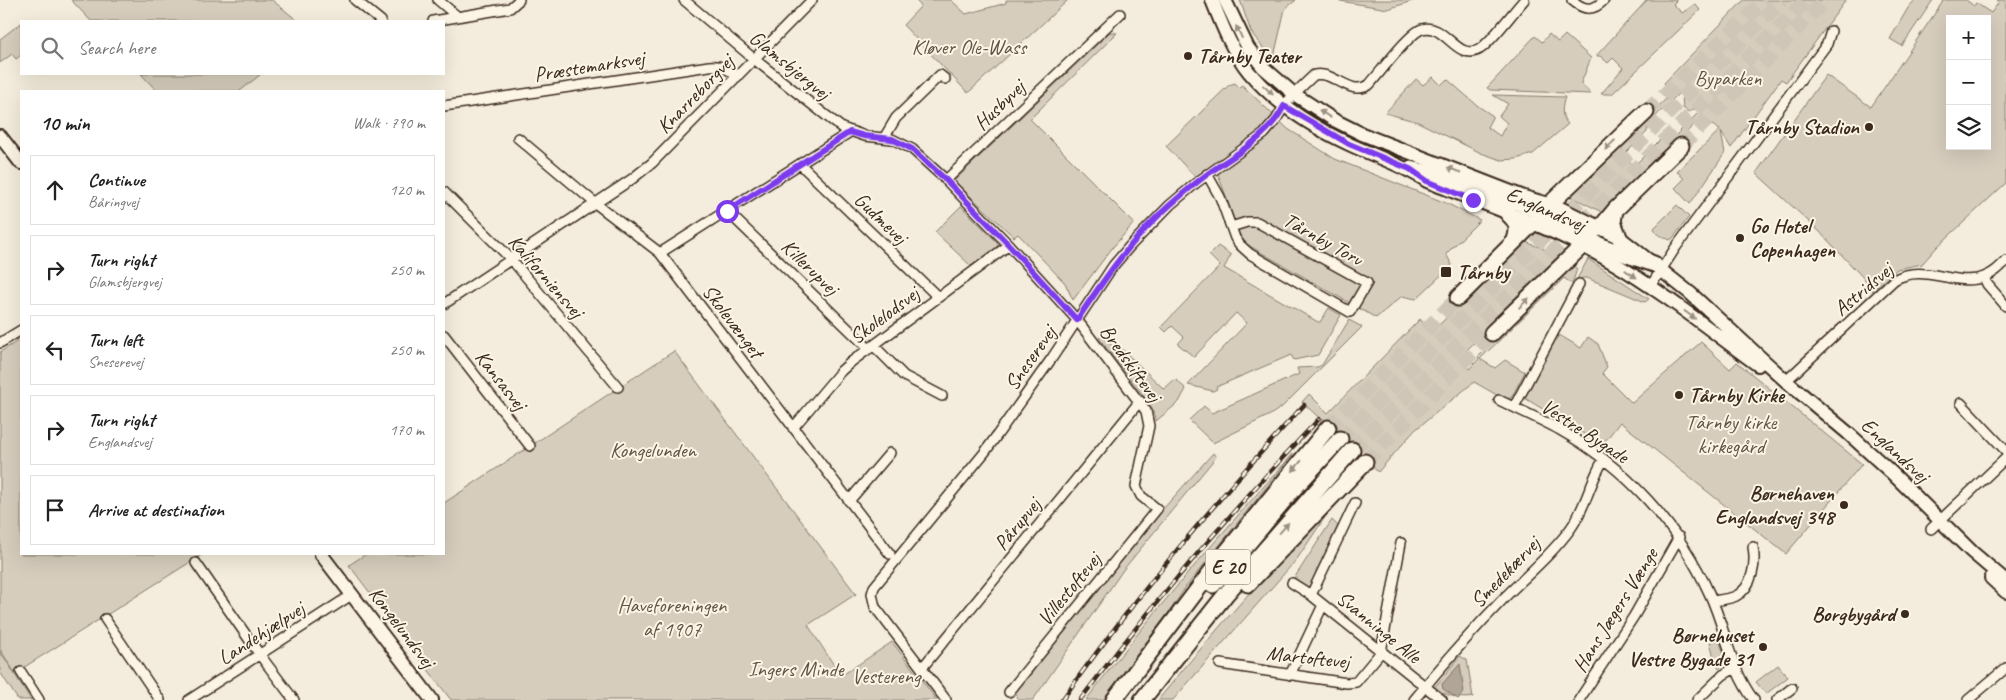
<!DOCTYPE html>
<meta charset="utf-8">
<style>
:root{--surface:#fff;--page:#f2f2f2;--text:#222;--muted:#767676;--line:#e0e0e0}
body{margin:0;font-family:Caveat,sans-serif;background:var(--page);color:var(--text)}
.controls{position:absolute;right:15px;top:15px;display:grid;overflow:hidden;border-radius:0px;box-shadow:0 5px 20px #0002}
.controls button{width:45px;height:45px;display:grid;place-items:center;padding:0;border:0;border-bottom:1px solid var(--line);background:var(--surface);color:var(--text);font:25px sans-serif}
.stop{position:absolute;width:15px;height:15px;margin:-11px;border:4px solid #7c3aed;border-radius:50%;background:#fff}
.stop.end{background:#7c3aed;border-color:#fff;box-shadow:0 1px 5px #0008}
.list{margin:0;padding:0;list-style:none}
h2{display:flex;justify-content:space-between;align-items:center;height:65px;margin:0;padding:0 20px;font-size:21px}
h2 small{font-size:16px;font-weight:400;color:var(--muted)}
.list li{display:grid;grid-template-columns:32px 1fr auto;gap:15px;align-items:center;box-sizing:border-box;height:70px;margin:0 10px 10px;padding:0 10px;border:1px solid var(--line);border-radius:0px}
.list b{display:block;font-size:19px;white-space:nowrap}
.list p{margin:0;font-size:16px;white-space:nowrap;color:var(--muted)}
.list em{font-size:16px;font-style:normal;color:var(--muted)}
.icon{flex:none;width:28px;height:28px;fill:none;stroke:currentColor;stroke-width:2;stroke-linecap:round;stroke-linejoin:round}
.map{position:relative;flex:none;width:2006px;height:700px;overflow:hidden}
.search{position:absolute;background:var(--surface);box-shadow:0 5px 20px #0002;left:20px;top:20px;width:425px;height:55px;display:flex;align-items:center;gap:12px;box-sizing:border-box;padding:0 18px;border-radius:0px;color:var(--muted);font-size:19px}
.panel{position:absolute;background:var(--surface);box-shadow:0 5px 20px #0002;left:20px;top:90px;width:425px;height:465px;border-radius:0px}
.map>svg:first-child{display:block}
</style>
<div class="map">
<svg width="2006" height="700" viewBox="0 0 2006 700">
<rect width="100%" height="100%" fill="#f4eddd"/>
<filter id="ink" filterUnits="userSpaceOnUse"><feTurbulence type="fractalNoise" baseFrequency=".02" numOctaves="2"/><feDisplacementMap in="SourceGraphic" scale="10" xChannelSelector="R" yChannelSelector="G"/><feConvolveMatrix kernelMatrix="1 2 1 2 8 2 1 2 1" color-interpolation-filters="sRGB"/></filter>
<g filter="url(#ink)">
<path fill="#d6cdbd" stroke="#887c6e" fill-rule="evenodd" d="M71 0H272L298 21H91Z
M915 0H951L966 14 1006 3V0H1068L968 93 903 25 921 6Z
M1240 0H1296L1285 9 1273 61 1251 32Z
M1334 0H1415L1388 9Z
M1647 0H1677L1673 4 1682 13 1695 4 1700 10 1612 94H1601L1623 68 1613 58 1608 63 1600 56H1596Z
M1744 0H1846L1786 82 1781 79 1731 148 1721 132 1725 153 1690 204 1675 188 1684 179 1677 171 1720 130 1712 125 1709 127 1700 119 1604 213 1568 195 1673 92 1664 83ZM1679 93 1682 97 1683 108 1689 112 1695 109 1699 112 1671 140 1661 139 1638 162 1633 165 1624 155 1647 132 1648 124Z
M1915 0H1933L1902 46 1890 39 1908 8Z
M1944 0H1966L1974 6 1976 3 1991 13 1999 2 1997 0H2006V183L1937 247 1922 264 1897 269 1872 291 1869 284 1819 231 1756 173 1826 75 1871 107ZM1950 19H1987V146H1950Z
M21 23V55L16 59 12 54 0 63V39Z
M1110 32 1117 33 1030 119 1134 223 1113 247 1073 300 1065 283 1018 234 1014 237 954 181Z
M1549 34 1558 42 1565 35 1591 58 1581 83 1591 94 1490 90 1487 88 1535 36 1542 42Z
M141 74H261L240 91H157Z
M1433 77 1441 85 1447 79 1478 106 1493 116 1487 127 1500 136 1507 123 1499 116 1508 104 1493 95 1565 97C1562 106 1560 117 1568 124L1533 154 1516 159 1501 160 1481 153 1418 122 1385 113 1416 79 1423 85Z
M1235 83 1239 87 1242 85 1288 129 1335 159 1446 203 1480 220 1446 254 1452 265 1416 299 1402 296 1376 318 1246 244 1239 233 1218 174 1214 170 1199 181 1166 146 1229 85Z
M1677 205 1689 217 1673 238 1670 240 1657 234 1654 228Z
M961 206 998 243 997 247 971 266 935 232Z
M1523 241 1560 255 1459 358 1469 369 1479 359 1478 357 1571 264 1577 269 1572 284 1564 278 1480 359 1495 368 1505 360 1525 372 1511 398 1504 399 1474 382 1415 430 1378 472 1302 402 1309 394 1328 413 1420 319 1432 332Z
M1218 246 1231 255 1224 268 1318 322H1320L1329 308 1341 315 1318 355 1294 360 1291 355 1216 387 1217 389 1213 391 1188 385 1247 323 1236 313 1194 357 1178 344 1184 337 1172 326 1166 332 1161 327 1220 266 1209 255Z
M1588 259 1649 299 1645 302 1587 278H1583L1578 280 1577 279Z
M1349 320 1362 327 1282 407 1270 415 1213 443 1189 420 1204 406 1212 413 1299 374 1297 368 1318 367 1322 365Z
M1556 333 1581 348 1588 337 1598 344 1607 367 1602 373 1632 403 1701 342 1730 369 1737 362 1862 464 1786 554 1620 422 1602 445 1523 397Z
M1102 336 1115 348 1123 350 1164 389 1175 379 1186 389 1179 402 1156 421 1151 406 1099 338Z
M21 339V554H203L15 673 0 649V352Z
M674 351 856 594 808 625 841 676 892 642 937 700H451L349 565 366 554H444V503Z
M1213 453 1216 457 1123 570 1033 700H1018L1015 691 1163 509Z
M1294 453 1185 588 1172 608 1103 700H1086C1151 614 1221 533 1294 453Z
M1338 498 1297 559 1173 700H1158C1215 630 1275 563 1338 498Z
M1332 520 1338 526 1313 582 1308 587 1293 580Z
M1719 640C1723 652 1729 660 1719 669L1715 661 1710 642Z
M0 651 31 700H18L0 672Z
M1460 656 1467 660 1473 697C1460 700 1445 695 1434 688Z
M1778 665 1788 677 1766 694 1756 682Z"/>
<path fill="#b0a596" stroke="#817466" d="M1460 664 1464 692 1458 699 1443 689 1442 684Z"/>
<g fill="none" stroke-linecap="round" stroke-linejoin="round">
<path stroke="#cfc6b7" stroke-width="15" stroke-dasharray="15 8" stroke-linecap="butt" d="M1646 112 1766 0
M1681 146 1825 0
M1328 428 1458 298
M1340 439 1782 0
M1352 450 1807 0
M1365 462 1492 333"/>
<g stroke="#3b2a1e" stroke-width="12">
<path id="street" d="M355 0 381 21
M438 0 458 17
M684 0 754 59 842 128 865 136 892 139 912 149 946 180 1009 245 1077 320 1146 411 1149 426 1136 486 1141 496 1157 509 1009 692
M1572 0C1583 10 1593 12 1604 0
M433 21 510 8 519 0
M444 106 709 66C721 65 728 68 737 77
M518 138 595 203 660 253 890 554
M884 138 896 118 938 77 940 75 945 79
M800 164 938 297
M1207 174 1220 197 1235 238 1240 245 1250 254 1350 312 1367 283 1257 222H1247L1231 227
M946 180 1120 14
M444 192 512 260 618 387
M727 211 869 349
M660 253 850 132
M1984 277 1987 284 2006 306
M1650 287 1676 247 1827 44 1831 31
M444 304 632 179 652 163 812 0
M444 335 530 446
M0 343 21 330
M874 346 904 376 942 396
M1786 381 1894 280C1924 262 1955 288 1984 277 1993 274 1999 268 2006 261
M1499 400C1519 410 1540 419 1560 430 1627 468 1679 526 1710 595 1726 630 1730 669 1754 700
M1961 403 2006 451
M1514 407 1579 284
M793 428 841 371 851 362 1009 245
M849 501 890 453
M1931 529 2006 458
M196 563 260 655 294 700
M1292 583 1311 595 1442 700
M1311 595 1355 503
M1713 601C1720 600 1729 599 1736 596 1753 587 1756 563 1753 547
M105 619 160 700
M1220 664 1347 683 1356 682 1381 652 1401 543
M922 668 1140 401
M21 672 39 700
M1290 675 1323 605
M189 700 353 594
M946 700 875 607 872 594 874 587 985 452 1052 358 1113 266 1130 246 1170 205 1196 183 1264 134 1276 120 1284 106 1294 94 1314 75C1334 70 1349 97 1369 85 1379 74 1409 33 1422 29 1445 22 1457 63 1480 49 1492 41 1513 12 1524 0
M1414 700C1443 664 1473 630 1505 597 1527 575 1553 553 1571 528 1586 507 1590 481 1604 459
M1579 700 1634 616 1679 537
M1697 700 1723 675 1735 668
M1777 700 1792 688
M1968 700 2006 668"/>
</g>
<g stroke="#3b2a1e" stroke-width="16">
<path id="secondary" d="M1212 0C1222 25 1232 51 1249 72 1275 103 1314 128 1351 145 1377 157 1403 165 1427 181 1489 206 1554 228 1612 262 1663 292 1710 330 1758 365
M1225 0 1248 48 1263 67 1294 94 1334 120 1362 134 1524 197 1558 207 1619 237 1690 293 1786 381 1848 433 1893 474 1972 552 2006 581
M0 136 21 163
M321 554 432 700
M1991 578 2006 592"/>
</g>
<g stroke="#3b2a1e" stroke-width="19">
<path id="highway" d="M1410 169 1430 173 1519 203 1584 230 1591 231 1600 228 1615 210 1681 146
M1615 210 1613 222 1619 237
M1508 214C1517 222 1519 228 1515 240
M1547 223 1546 213 1550 204 1646 112
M1458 298 1532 224 1539 220H1546L1604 247 1654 264
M1492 333 1582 246 1584 238V229
M1248 584 1365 462
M1213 585 1291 492 1340 439
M1114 700 1220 560 1328 428
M1142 700 1226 594 1352 450"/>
</g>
<use href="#street" stroke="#fcf5e5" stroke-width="9"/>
<use href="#secondary" stroke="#fcf5e5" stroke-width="12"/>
<use href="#highway" stroke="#fcf5e5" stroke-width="15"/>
<g stroke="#3b2a1e" stroke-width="4.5">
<path id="rail" d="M1062 700C1136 596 1217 499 1304 405
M1080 700C1154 602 1234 508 1319 419"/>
</g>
<use href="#rail" stroke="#fcf5e5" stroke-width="2.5" stroke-dasharray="8" stroke-linecap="butt"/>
</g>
<defs><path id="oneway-solid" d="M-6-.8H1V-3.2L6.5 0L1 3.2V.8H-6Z" transform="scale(1.25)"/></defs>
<g fill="#9c9082">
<use href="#oneway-solid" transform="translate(1239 32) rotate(-116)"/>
<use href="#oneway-solid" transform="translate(1268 90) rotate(43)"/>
<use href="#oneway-solid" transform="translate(1325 114) rotate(-147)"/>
<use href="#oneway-solid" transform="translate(1610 145) rotate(136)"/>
<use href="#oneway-solid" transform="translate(1454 170) rotate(-159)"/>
<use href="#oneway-solid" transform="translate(1631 274) rotate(33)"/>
<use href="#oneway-solid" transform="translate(1524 303) rotate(-44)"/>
<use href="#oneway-solid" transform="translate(1690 315) rotate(36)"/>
<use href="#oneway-solid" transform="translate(1297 466) rotate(130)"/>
<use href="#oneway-solid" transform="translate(1284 528) rotate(-49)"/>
</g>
</g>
<g fill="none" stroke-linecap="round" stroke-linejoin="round" filter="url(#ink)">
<path stroke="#7c3aed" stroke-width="6" d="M727 211 850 132 864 136 892 139 912 149 946 180 1009 245 1077 320C1105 278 1132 238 1170 205 1184 193 1197 181 1212 171 1239 152 1269 136 1284 106L1349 144 1410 169 1427 181 1473 200"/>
</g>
<g fill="#3b2a1e" stroke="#fcf5e5" stroke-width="2">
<circle cx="1188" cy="56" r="5"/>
<circle cx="1869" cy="127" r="5"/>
<circle cx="1740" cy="238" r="5"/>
<rect x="1440" y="266" width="12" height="12" rx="2.5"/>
<circle cx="1679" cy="395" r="5"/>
<circle cx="1844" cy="505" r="5"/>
<circle cx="1905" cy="614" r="5"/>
<circle cx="1763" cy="647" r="5"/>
</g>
<g text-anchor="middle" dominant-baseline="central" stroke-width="4" stroke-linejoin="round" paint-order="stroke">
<rect fill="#fcf5e5" stroke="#75675a" stroke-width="1" x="1205.5" y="549.5" width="45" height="35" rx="4"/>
<g font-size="20" font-weight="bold" fill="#3b2a1e">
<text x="1228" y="567">E 20</text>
</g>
<g font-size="21" fill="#625346" stroke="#fcf5e5">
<text x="969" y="47">Kløver Ole-Wass</text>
<text x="1728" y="78">Byparken</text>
<text x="1731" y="422">Tårnby kirke<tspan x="1731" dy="24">kirkegård</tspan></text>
<text x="653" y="450">Kongelunden</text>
<text x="672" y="605">Haveforeningen<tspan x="672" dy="24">af 1907</tspan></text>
<text x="796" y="669">Ingers Minde</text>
<text x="886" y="676">Vestereng</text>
</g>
<g font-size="21" font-weight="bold" fill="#3b2a1e" stroke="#fcf5e5" text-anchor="start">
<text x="1198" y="56">Tårnby Teater</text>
<text x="1859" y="127" text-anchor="end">Tårnby Stadion</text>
<text x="1750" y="226">Go Hotel<tspan x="1750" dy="24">Copenhagen</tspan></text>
<text x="1457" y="272">Tårnby</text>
<text x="1689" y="395">Tårnby Kirke</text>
<text x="1834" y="493" text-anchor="end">Børnehaven<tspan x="1834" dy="24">Englandsvej 348</tspan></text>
<text x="1895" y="614" text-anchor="end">Borgbygård</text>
<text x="1753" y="635" text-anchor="end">Børnehuset<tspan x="1753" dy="24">Vestre Bygade 31</tspan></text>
</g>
<g font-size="21" fill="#3b2a1e" stroke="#fcf5e5">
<text transform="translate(790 65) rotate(39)">Glamsbjergvej</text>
<text transform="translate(589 66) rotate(-9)">Præstemarksvej</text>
<text transform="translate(695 94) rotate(-46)">Knarreborgvej</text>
<text transform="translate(999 105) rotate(-44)">Husbyvej</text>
<text transform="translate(1546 209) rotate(23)">Englandsvej</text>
<text transform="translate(881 218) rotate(44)">Gudmevej</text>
<text transform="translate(1323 239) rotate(29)">Tårnby Torv</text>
<text transform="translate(810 267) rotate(44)">Killerupvej</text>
<text transform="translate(546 276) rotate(49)">Kaliforniensvej</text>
<text transform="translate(1863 289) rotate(-40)">Astridsvej</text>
<text transform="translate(884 315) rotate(-37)">Skolelodsvej</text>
<text transform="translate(733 321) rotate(53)">Skolevænget</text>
<text transform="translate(1030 358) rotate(-55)">Sneserevej</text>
<text transform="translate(1131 363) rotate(54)">Bredskiftevej</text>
<text transform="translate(501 380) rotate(52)">Kansasvej</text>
<text transform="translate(1585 431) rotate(33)">Vestre Bygade</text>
<text transform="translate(1895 450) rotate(43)">Englandsvej</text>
<text transform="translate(1017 524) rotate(-51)">Pårupvej</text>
<text transform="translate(1505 572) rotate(-46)">Smedekærvej</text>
<text transform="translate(1069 589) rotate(-51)">Villestoftevej</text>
<text transform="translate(1615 610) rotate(-58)">Hans Jægers Vænge</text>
<text transform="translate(402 627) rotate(53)">Kongelundsvej</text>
<text transform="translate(1379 627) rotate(39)">Svanninge Alle</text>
<text transform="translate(261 633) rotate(-33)">Landehjælpvej</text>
<text transform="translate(1308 657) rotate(6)">Martoftevej</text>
</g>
</g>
</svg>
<div class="controls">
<button>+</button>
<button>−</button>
<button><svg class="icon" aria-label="layers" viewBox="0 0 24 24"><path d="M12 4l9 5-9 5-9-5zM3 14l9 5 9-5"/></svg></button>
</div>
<div class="stop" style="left:727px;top:211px"></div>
<div class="stop end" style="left:1473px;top:200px"></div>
<div class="search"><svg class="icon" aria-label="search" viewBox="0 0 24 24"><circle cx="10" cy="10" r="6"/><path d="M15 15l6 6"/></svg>Search here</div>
<section class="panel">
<h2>10 min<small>Walk · 790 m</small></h2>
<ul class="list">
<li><svg class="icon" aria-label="ahead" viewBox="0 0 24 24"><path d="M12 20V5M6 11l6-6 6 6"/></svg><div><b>Continue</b><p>Båringvej</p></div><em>120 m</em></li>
<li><svg class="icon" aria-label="right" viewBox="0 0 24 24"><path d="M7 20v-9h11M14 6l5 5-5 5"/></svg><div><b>Turn right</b><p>Glamsbjergvej</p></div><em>250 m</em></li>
<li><svg class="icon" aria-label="left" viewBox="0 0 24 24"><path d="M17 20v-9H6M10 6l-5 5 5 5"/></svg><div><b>Turn left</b><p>Sneserevej</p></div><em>250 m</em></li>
<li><svg class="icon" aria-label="right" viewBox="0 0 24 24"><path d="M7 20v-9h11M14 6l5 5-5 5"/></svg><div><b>Turn right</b><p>Englandsvej</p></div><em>170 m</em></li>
<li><svg class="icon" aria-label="arrive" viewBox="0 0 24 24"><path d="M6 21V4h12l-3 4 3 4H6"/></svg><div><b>Arrive at destination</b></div></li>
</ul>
</section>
</div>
